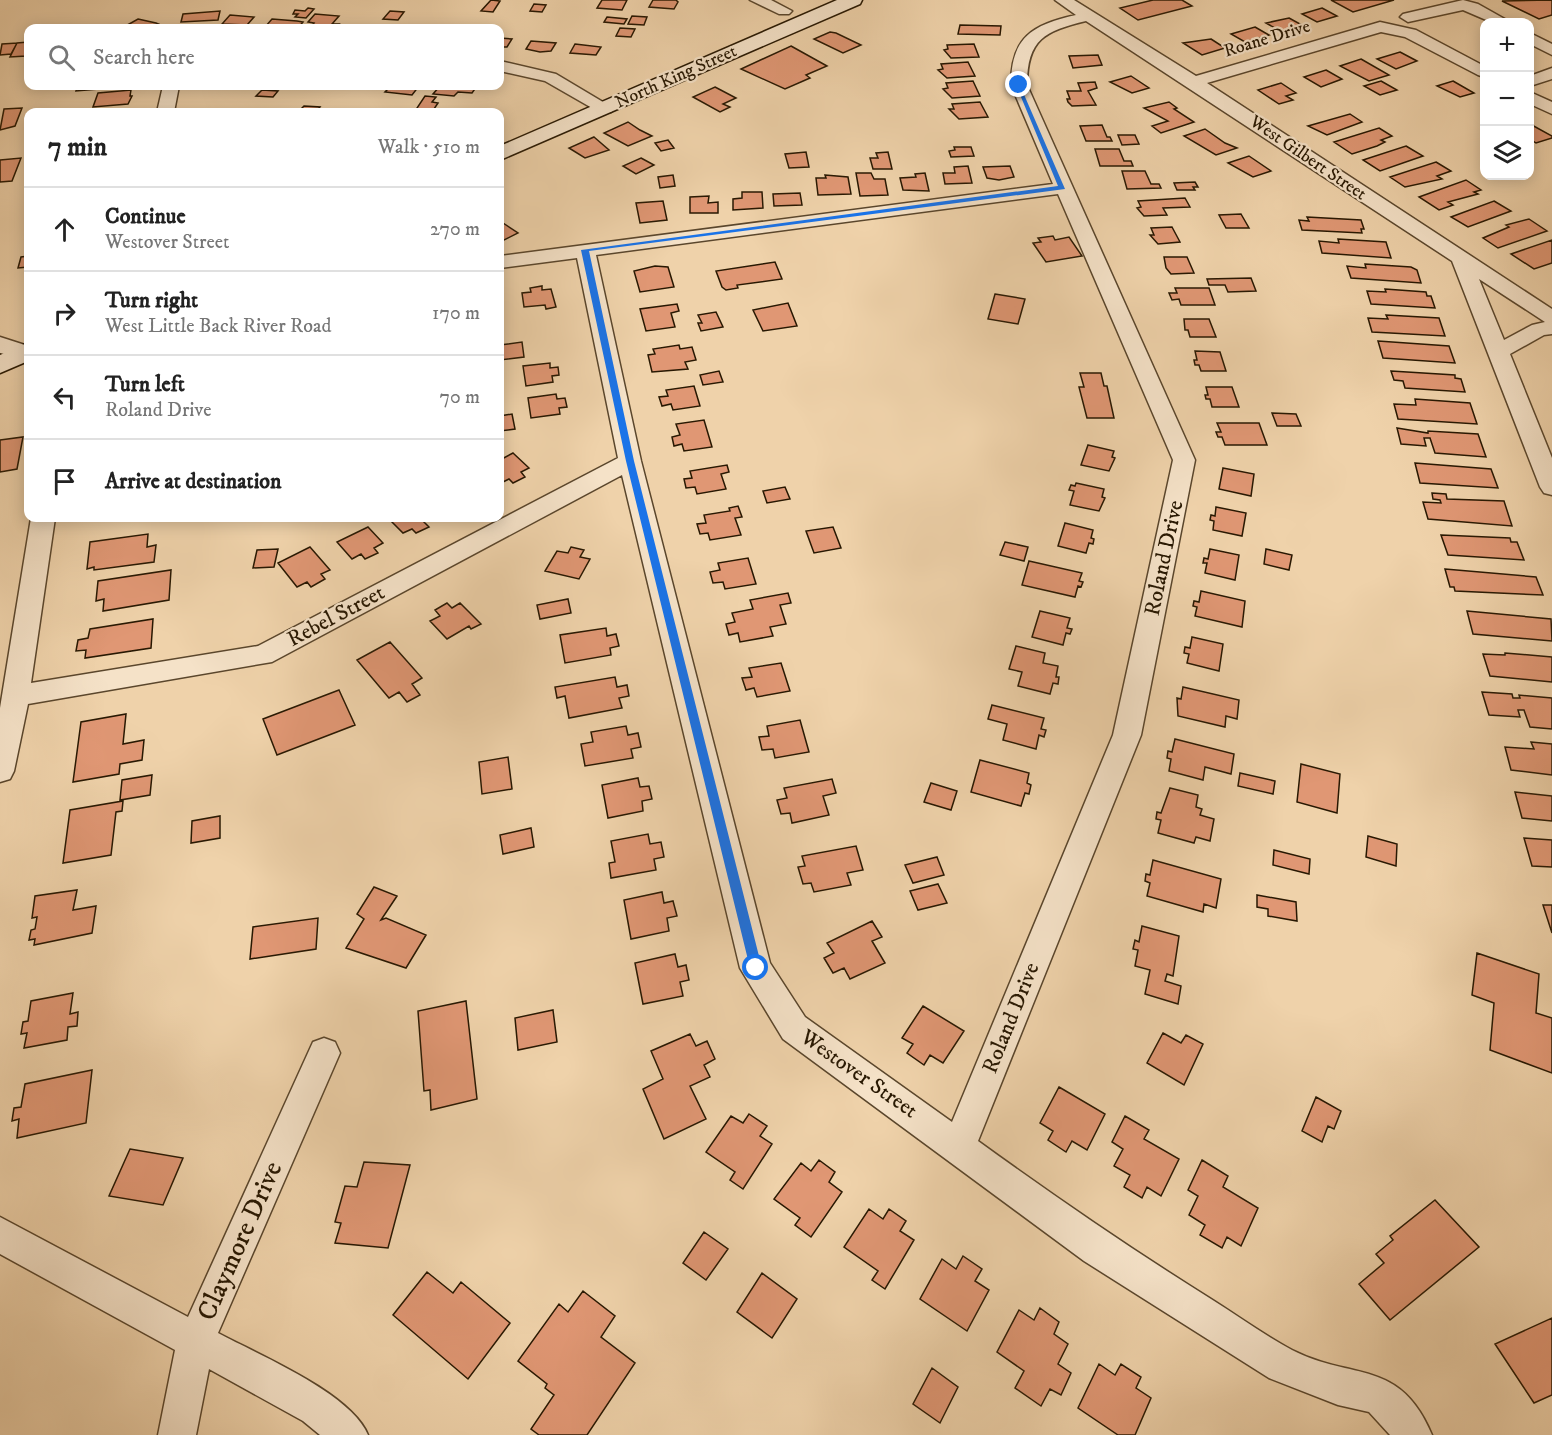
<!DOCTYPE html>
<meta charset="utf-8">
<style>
:root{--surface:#fff;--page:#f6f6f6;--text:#222;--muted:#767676;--line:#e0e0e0}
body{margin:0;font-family:"IM FELL DW Pica",serif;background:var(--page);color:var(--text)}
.controls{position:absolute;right:18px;top:18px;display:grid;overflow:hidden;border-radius:12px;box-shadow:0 3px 15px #0003}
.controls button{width:54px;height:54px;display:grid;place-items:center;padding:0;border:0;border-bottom:2px solid var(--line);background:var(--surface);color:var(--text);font:30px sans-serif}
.stop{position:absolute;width:18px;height:18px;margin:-14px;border:4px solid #1a73e8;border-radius:50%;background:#fff}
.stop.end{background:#1a73e8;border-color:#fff;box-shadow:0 2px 6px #0008}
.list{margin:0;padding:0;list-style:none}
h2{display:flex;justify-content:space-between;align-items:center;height:78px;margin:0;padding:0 24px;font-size:26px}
h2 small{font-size:20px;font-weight:400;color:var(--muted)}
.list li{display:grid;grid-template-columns:39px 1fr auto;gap:18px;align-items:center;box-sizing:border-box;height:84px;padding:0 24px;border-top:2px solid var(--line)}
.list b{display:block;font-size:22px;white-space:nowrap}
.list p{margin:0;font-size:20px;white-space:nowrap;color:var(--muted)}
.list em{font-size:20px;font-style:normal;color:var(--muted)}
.icon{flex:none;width:33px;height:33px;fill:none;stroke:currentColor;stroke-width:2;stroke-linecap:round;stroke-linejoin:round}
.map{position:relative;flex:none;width:1552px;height:1435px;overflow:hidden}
.search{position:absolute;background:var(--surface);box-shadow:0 3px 15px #0003;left:24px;top:24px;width:480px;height:66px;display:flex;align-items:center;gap:15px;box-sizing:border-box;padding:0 21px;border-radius:12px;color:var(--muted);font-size:22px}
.panel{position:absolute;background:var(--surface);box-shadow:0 3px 15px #0003;left:24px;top:108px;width:480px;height:414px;border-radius:12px}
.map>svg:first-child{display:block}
</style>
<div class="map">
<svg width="1552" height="1435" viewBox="0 0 1552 1435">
<rect width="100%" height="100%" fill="#efd2aa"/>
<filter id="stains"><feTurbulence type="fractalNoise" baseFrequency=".00333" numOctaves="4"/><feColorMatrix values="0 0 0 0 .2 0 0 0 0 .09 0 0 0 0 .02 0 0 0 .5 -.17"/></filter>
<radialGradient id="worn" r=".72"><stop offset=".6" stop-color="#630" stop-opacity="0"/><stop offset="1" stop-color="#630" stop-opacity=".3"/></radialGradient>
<path fill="#e09774" stroke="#281802" stroke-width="1.5" d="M491 0 500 1 493 12 481 11Z
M602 0H627L622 10 597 8Z
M653 0H676L678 2 674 9 649 7Z
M1153 0H1182L1192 6 1138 20 1120 8Z
M1331 0H1394L1353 12Z
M1552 0V15L1539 19 1502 1Z
M534 4 546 5 542 12 530 11Z
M308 8 314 9 306 18 295 17 298 14H293L295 10 305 11Z
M1322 8 1337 16 1317 22 1302 14Z
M220 11 218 20 181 22 183 14Z
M390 11 404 12 398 20 383 19Z
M315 14 339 16 332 24H339L335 28H310L314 23 308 22Z
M230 15 254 17 247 25 222 24Z
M632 16 647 17 644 25 628 24Z
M607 17 627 19 624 24 604 22Z
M1289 18 1302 25 1282 32 1266 23Z
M138 19 156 23 163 26 122 28Z
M272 19 297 21 303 22 298 28 265 27Z
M960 25 1001 26 1000 35 958 34Z
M1255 27 1269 35 1245 42 1231 34Z
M620 28 635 29 631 37 616 36Z
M830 32 836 33 861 45 843 53 814 39Z
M500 38 512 39 507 47H500Z
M1211 39 1225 48 1202 55 1183 43Z
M531 41 556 43 551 51 540 52 526 49Z
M28 42 26 56 10 57 17 43Z
M17 43 11 54 0 55 2 44Z
M575 44 601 47 596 55 570 53Z
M974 44 979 57 951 58 944 50 948 49 947 45Z
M791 46 827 66 806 75 810 78 785 89 741 69Z
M1400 52 1417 61 1396 69 1377 59Z
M1098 55 1102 65 1073 68 1069 56Z
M1361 59 1389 75 1369 81 1340 66Z
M968 62 975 76 947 78 938 70 943 69 941 64Z
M1326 70 1342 79 1321 87 1304 77Z
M1131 76 1149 88 1132 93 1110 82Z
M973 81 980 96 952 98 943 89 948 88 946 83Z
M1381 81 1397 90 1380 95 1364 86Z
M1453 81 1474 93 1460 97 1437 86Z
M1095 82 1097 88 1088 91 1096 105 1072 106 1068 102 1067 99H1070L1067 91H1081L1078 83Z
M1281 83 1296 93 1286 96 1293 100 1279 104 1258 90Z
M78 86H100L99 89 76 91Z
M391 86H419L412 95 385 92Z
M440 86H477L472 93 458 92 454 96 433 94Z
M715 87 736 98 723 104 730 107 720 112 693 97Z
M131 90 130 96H132L128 104 93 107 98 93Z
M262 90 278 91 273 97 256 96Z
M425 96 436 97 432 102 438 103 432 112 415 111Z
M980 102 988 117 959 119 949 109H954L952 104Z
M1169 102 1177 108 1174 109 1194 122 1161 133 1152 126 1168 121 1144 108Z
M304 106 320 107 316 112H298Z
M22 108 15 126 0 130 4 109Z
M1350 114 1362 122 1327 135 1308 126Z
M628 122 640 130 652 136 628 146 604 133Z
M1530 124 1552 136V138L1536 143 1530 139Z
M1102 125 1107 137H1110L1112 141H1086L1080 126Z
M1379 128 1392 136 1381 140 1385 142 1377 146 1352 154 1334 142Z
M1205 129 1225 143 1237 148 1216 155 1184 136Z
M1118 135H1135L1139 144 1122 145Z
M594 137 609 150 585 158 569 148Z
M668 140 674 148 661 151 655 143Z
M1406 146 1423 156 1380 171 1363 160Z
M954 147H971L974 156 951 157 949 151 955 150Z
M1095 149H1119L1124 161H1131L1133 166H1100Z
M806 152 809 167 789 168 785 154Z
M888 152 892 169H873L870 158H878L876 153Z
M1249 156 1271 171 1253 177 1228 163Z
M21 158 12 181 0 182V160Z
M641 158 654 165 636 174 623 166Z
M1436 162 1451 171 1437 176 1442 179 1405 187 1390 177Z
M968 166 972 183 945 184 943 173H955L954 167Z
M1010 166 1014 177 999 180 987 178 983 167Z
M1122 171H1145L1151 184H1159L1161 188 1127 189Z
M856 173H871L874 179H885L888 195 860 196Z
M925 173 929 191 903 190 900 178 916 177 915 174Z
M673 175 675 186 660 188 658 177Z
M825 175 848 177 851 194 818 195 816 178H826Z
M1466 180 1481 190 1474 192 1478 194 1448 202 1453 205 1439 210 1419 197Z
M1195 182 1198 187H1193L1195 190H1177L1174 183Z
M742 192H762L763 208 733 210V199L742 198Z
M800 193 802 205 774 206 773 194Z
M709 196 708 203 718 202V213H690V197Z
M1185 198 1190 207 1163 208 1167 215 1144 216 1137 208 1141 207 1138 201Z
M663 201 667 220 640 223 636 203Z
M1494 201 1511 211 1468 227 1451 217Z
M1241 214 1249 228H1226L1219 215Z
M1307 217 1361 220 1364 229H1361L1362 233 1302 230 1299 220 1309 221Z
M1529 219 1547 231 1498 248 1483 238 1509 227 1506 225Z
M500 221 518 233 500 242Z
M1172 227 1180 242 1158 244 1150 235H1154L1151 228Z
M1053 236 1055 240 1069 237 1082 256 1046 262 1033 243 1041 242 1038 238Z
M1338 239 1386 242 1391 258 1322 253 1319 241 1339 243Z
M1552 240V263L1534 269 1511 254Z
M28 256V267L18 268 21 257Z
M1164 257H1187L1194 273 1171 274 1166 268Z
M775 262 782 279 737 285 738 288 726 290 722 287 716 271Z
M1365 264 1411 267 1417 270 1421 283 1351 278 1347 266 1366 268Z
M655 266 668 267 674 287 640 292 634 271Z
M1251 278 1256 291 1228 292 1225 285H1209L1207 279Z
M542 286V290L551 289 556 307 546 309 545 305 524 307 522 293 531 292 530 288Z
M1175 288H1209L1215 305H1181L1179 299 1172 300 1169 293H1177Z
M1385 289 1426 292 1427 296H1431L1435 308 1371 304 1367 291 1386 292Z
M995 294 1025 299 1018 324 988 319Z
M788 303 797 326 763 331 753 310Z
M677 304 679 311 671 313 675 327 646 331 640 309Z
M716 312 723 327 701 331 698 323H702L698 315Z
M1386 315 1439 318 1445 336 1372 332 1368 318 1388 319Z
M1184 319H1209L1216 337H1190L1188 330H1185Z
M1378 341 1449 346 1455 363 1383 358Z
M522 342 524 357 500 360V345Z
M679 345 680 349 692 347 696 360 685 362 688 369 652 372 648 355 655 354 653 349Z
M1195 351 1220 352 1226 371H1201L1199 365H1195L1194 360H1197Z
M550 363V368L558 367 559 375 552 376 553 382 526 386 523 366Z
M719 371 723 382 703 385 700 375Z
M1391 371 1455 375V378L1461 379 1465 392 1405 388 1403 381 1394 380Z
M1080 373H1101L1104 386H1107L1114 418H1087L1079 387H1084Z
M694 386 700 406 673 410 671 404 662 406 659 397 668 396 666 390Z
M1206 387H1232L1239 407H1212L1210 399H1206L1205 395H1208Z
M556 394 557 399 565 398 567 407 559 408 560 414 531 418 528 398Z
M1415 399 1470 403 1477 424 1398 419 1394 404 1416 405Z
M1272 413 1296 414 1301 426H1277Z
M512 414 515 429 500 431V416Z
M704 420 712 447 684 451 682 444 674 446 672 437 680 435 676 424Z
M1217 423H1259L1267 445H1225L1222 437H1218L1216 432H1221Z
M1397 428 1428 433V431L1478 434 1486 457 1435 453 1430 438H1424L1426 446 1401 444Z
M23 437 17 469 0 472V440Z
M1088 445 1114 451 1112 457 1115 458 1109 471 1081 465Z
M513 453 529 468 521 472 525 477 513 483 509 479 501 483 500 460Z
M1415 463 1491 469 1498 488 1420 483Z
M727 465 729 472 721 474 726 489 697 494 695 487 686 488 684 479 692 478 690 471Z
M1223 468 1254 474 1251 496 1219 489Z
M1076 483 1104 489 1102 497 1105 498 1099 511 1070 505 1074 491 1069 490 1071 485 1075 486Z
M785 487 790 499 767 503 763 491Z
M1432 493 1446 494 1447 499 1504 501 1512 526 1428 519 1423 502 1441 503 1440 500 1433 499Z
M738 506 742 517 735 518 741 535 710 540 708 533 700 534 697 524 706 523 704 515 730 511 729 508Z
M1216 507 1246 513 1242 536 1213 530 1214 521 1210 520 1211 515 1215 516Z
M388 518H433L424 522 429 527 416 533 412 529 403 533Z
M1065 523 1093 530 1091 538 1094 539 1093 544 1089 543 1086 553 1058 546Z
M368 527 383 543 374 548 378 553 365 559 361 554 352 559 337 542Z
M833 527 841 548 814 553 806 531Z
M148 534 147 547 156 545 154 562 94 570V567L87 569 90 542Z
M1441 535 1510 538 1511 542H1517L1524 560 1448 555Z
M1005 542 1028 547 1024 561 1000 555Z
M310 547 330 570 321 574 325 579 311 587 307 582 297 587 278 563Z
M571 547 584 550 580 557 590 559 579 579 545 571 557 551 568 553Z
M278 549 274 567 253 568 257 550Z
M1210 549 1239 555 1235 580 1205 573 1207 563H1203L1204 558 1208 559Z
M1266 549 1292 555 1289 570 1264 564Z
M748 558 756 584 725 589 723 582 713 583 710 572 720 570 718 563Z
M1029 561 1082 573 1079 581 1083 582 1081 587 1078 586 1075 597 1022 585Z
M1445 569 1536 577 1543 595 1455 591 1454 587H1450Z
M171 570 169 600 103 611 104 599 96 601 98 581Z
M1201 591 1245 601 1242 627 1195 616 1197 607 1193 606 1194 601 1199 602Z
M788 593 791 603 780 605 786 624 770 627 773 636 740 642 738 633 729 635 726 624 735 622 732 613 753 609 750 600Z
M568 599 571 613 540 619 537 605Z
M447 603 452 608 460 603 481 624 471 629 469 626 447 639 430 621 440 616 435 610Z
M1040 611 1070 618 1067 628 1072 629 1070 634 1066 633 1063 645 1032 637Z
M1467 611 1551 619 1552 641 1473 634Z
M153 619 151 648 85 658 86 650 76 651 78 640 88 638 90 629Z
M606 628 607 636 616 634 619 646 610 648 611 655 565 663 560 635Z
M1192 637 1223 644 1219 671 1187 663 1189 654 1184 653 1185 647 1190 648Z
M390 642 422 678 412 684 420 695 407 702 399 692 389 698 357 660Z
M1016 646 1045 653 1043 663 1058 666 1056 677H1059L1058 684 1053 683 1050 694 1018 686 1022 672 1009 669Z
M1505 653 1552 657V682L1490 676 1483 654 1505 655Z
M781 663 790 691 757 697 754 688 746 690 742 678 752 677 749 668Z
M615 677 617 687 627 685 629 696 619 698 622 708 569 718 565 696 557 698 555 687Z
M1183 687 1239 700 1237 719 1226 716 1225 727 1178 716 1177 698 1181 699Z
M339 690 355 725 277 755 263 719Z
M1482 692 1512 694 1513 698H1520L1519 695 1552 698V729L1530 727 1524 710H1518L1520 717 1489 715Z
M992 705 1044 718 1041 729 1046 730 1044 737 1039 735 1036 749 1003 740 1007 724 988 719Z
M126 714 123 744 144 740 142 760 120 764 119 774 73 782 81 722Z
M800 720 809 752 775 758 773 749 762 750 759 737 769 736 767 726Z
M626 726 628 735 638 733 641 747 631 749 633 758 585 766 581 744 593 742 591 732Z
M1175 739 1234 754 1231 774 1205 767 1203 780 1169 771 1171 759 1167 758 1168 751 1172 752Z
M1531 742 1552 744V775L1511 770 1505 747 1534 749Z
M508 757 512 789 482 794 479 762Z
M980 760 1029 773 1027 783 1031 785 1029 794 1025 793 1021 806 971 792Z
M1301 764 1340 774 1337 813 1297 802Z
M1240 773 1275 781 1273 794 1238 786Z
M152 775 150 795 120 800 122 780Z
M638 778 640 787 649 786 652 799 642 801 643 811 608 818 602 785Z
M832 779 836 793 823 796 829 815 792 823 790 813 781 814 777 800 787 798 784 788Z
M931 783 957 791 951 810 924 802Z
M1170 788 1198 795 1196 807 1202 809 1200 815 1214 819 1210 841 1196 837 1194 843 1158 833 1161 820 1156 819 1157 812 1161 813Z
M1515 792 1552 796V821L1522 818Z
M123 801 122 811 116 812 111 855 63 863 70 810Z
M220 816V838L191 843 192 821Z
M531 828 534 847 503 854 500 835Z
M648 834 650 844 661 842 664 857 654 859 656 870 611 878 609 863 615 862 611 841Z
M1368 836 1397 844 1396 866 1366 857Z
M1524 838 1552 840V867L1532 866Z
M856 846 863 870 847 873 851 885 814 892 811 883 803 884 798 867 805 866 802 856Z
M1274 850 1310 859 1309 874 1273 865Z
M937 857 944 875 913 883 905 865Z
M1153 860 1221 879 1216 908 1204 904 1203 912 1147 896 1150 883 1145 881 1146 874 1150 875Z
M938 884 947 903 918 910 910 891Z
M374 887 397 896 381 920 386 918 426 935 406 968 346 948 364 919 357 914Z
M77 890 73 910 96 906 92 933 34 945 35 939 29 940 31 930 35 929 37 917 32 918 35 896Z
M662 892 664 903 673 901 677 916 667 918 669 931 631 939 624 900Z
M1257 895 1296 902 1297 921 1268 916V909L1257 907Z
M1543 905H1552V933Z
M318 918 316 949 250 959 253 927Z
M872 921 882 937 872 941 885 963 850 979 844 968 833 973 824 958 834 953 827 943Z
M1142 926 1179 936 1173 976 1167 974 1165 981 1181 986 1178 1004 1145 994 1150 970 1135 966 1138 950 1133 949 1135 940 1139 942Z
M1477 953 1539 974 1536 1013 1552 1018V1073L1490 1050 1494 1003 1472 995Z
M675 954 678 967 686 965 689 980 680 982 683 996 643 1004 635 963Z
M73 993 70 1014 78 1012 77 1026 68 1027 67 1040 24 1048 27 1033 21 1034 23 1022 28 1021 31 1001Z
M466 1001 477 1099 431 1110 430 1090 424 1091 418 1011Z
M923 1006 964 1031 943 1063 930 1055 924 1065 907 1053 913 1044 902 1038Z
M553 1010 557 1042 518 1050 515 1018Z
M1163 1033 1181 1043 1186 1035 1203 1044 1184 1085 1147 1063Z
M690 1034 696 1046 707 1041 715 1059 704 1065 710 1077 690 1086 706 1119 664 1139 643 1089 663 1079 651 1051Z
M92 1070 86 1123 17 1138 19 1119 12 1121 14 1108 21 1107 25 1084Z
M1059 1087 1105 1114 1087 1150 1072 1141 1066 1152 1048 1140 1053 1131 1040 1123Z
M1316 1097 1341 1111 1334 1129 1328 1126 1322 1142 1302 1131Z
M749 1114 767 1126 760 1136 772 1144 743 1189 730 1180 735 1172 706 1152 731 1116 743 1123Z
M1125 1116 1149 1130 1144 1139 1179 1159 1161 1196 1147 1187 1142 1198 1124 1187 1130 1175 1114 1166 1123 1149 1112 1142Z
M130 1149 183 1158 163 1205 109 1196Z
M819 1160 835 1172 829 1182 842 1192 811 1237 795 1225 800 1218 774 1199 801 1163 811 1171Z
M1202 1160 1228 1176 1223 1187 1258 1208 1241 1246 1227 1237 1222 1248 1200 1235 1205 1225 1189 1215 1198 1196 1188 1190Z
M364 1162 410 1165 388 1248 335 1243 341 1223 335 1222 345 1186 357 1187Z
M1435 1200 1479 1247 1390 1320 1359 1284 1384 1263 1376 1254 1393 1240 1390 1236Z
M869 1209 883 1219 889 1209 906 1221 900 1231 914 1240 885 1289 872 1280 878 1271 844 1247Z
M704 1232 728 1249 706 1280 683 1263Z
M963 1256 982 1269 975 1281 989 1290 967 1331 920 1299 942 1259 956 1269Z
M427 1272 453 1293 461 1282 510 1323 468 1379 393 1315Z
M762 1273 797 1299 772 1338 737 1312Z
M583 1291 615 1316 601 1337 635 1363 587 1435H539L531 1429 554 1395 545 1388 547 1384 518 1361 559 1304 568 1312Z
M1040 1308 1059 1322 1054 1334 1068 1344 1058 1364 1071 1373 1061 1395 1050 1389 1041 1406 1015 1388 1024 1371 997 1352 1019 1310 1034 1320Z
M1552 1318V1395L1534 1403 1495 1344Z
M1099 1364 1115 1375 1121 1364 1141 1377 1136 1388 1151 1398 1135 1435H1118L1078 1408Z
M932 1368 958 1387 940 1423 913 1404Z"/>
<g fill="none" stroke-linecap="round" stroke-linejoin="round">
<g stroke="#5a462c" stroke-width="3">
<path id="minor" d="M750 0H771L792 11 789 14H779Z
M1055 0H1074L1196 76 1380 22 1416 30 1484 66V77L1478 75 1405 37 1381 32 1207 83 1552 309V334L1544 335 1510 354 1552 458V495L1544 493 1540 487 1452 261 1086 21C1045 31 1027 39 1027 85L1195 460 1141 735 978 1141C1054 1196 1131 1249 1211 1299 1238 1316 1264 1335 1292 1350 1353 1381 1400 1358 1432 1435H1390L1369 1412 1338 1405 1269 1378 1084 1261 783 1039 740 968 622 475 272 662 28 704 14 771 10 779 0 782V708L31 518H55L31 683 258 646 618 458 577 258 500 268V256L1053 184 1011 85C1011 37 1032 25 1076 15ZM1058 194 1173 460 1113 735 952 1122 805 1017 770 963 641 461 596 255ZM1479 279 1545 322 1532 325 1504 340Z
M1463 0 1478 4 1510 22H1491L1463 10 1408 22 1400 17 1403 14Z
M1530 33 1552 44V55L1530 44Z
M500 61 556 74 613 108 611 112H599L545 81 500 71Z
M1552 68V79L1530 86V76Z
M163 86H179L174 112H157Z
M1530 92 1552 102V114L1530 104Z
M324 1038 335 1042 340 1053 218 1333C259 1355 351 1393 368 1435H320L303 1421 209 1369 196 1435H158L175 1350 0 1254V1217L188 1317 313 1042Z"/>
</g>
<g stroke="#5a462c" stroke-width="3">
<path id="tertiary" d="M0 337 28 346V360L0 353Z"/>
</g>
<g stroke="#281802" stroke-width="3">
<path id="secondary" d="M837 0H862L860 4 500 160V146Z
M28 343V361L0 373V355Z"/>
</g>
<use href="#minor" fill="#f5e2c8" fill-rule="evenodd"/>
<use href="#tertiary" fill="#f5e2c8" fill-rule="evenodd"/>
<use href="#secondary" fill="#f5e2c8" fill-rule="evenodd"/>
</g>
<path fill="#1a73e8" d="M1019 83 1065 189 589 251 634 461 762 968 756 973 750 968 626 461 581 250 1058 186 1016 85Z"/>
<g text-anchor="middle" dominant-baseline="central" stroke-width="4.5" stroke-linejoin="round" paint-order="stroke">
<g font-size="18" fill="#281802" stroke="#f5e2c8">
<text transform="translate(1267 39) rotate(-17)">Roane Drive</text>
<text transform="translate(676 77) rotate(-24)">North King Street</text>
<text transform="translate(1308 158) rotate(34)">West Gilbert Street</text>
</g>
<g font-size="22" fill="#281802" stroke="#f5e2c8">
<text transform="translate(1164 558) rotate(-78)">Roland Drive</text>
<text transform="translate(336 616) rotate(-28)">Rebel Street</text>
<text transform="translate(1011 1018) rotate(-68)">Roland Drive</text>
<text transform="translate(859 1074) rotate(35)">Westover Street</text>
</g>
<g font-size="27" fill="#281802" stroke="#f5e2c8">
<text transform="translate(240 1241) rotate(-66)">Claymore Drive</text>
</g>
</g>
<rect width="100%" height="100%" filter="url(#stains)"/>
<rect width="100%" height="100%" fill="url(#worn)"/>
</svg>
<div class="controls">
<button>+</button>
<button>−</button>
<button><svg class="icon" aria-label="layers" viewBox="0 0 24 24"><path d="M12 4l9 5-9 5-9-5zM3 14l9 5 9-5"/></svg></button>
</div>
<div class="stop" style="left:756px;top:968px"></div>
<div class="stop end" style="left:1019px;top:85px"></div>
<div class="search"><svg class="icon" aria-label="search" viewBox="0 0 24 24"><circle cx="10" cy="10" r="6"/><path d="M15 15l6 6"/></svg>Search here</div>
<section class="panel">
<h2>7 min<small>Walk · 510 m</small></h2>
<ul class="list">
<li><svg class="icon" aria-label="ahead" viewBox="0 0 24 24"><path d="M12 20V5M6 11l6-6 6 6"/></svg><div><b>Continue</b><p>Westover Street</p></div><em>270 m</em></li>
<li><svg class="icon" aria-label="right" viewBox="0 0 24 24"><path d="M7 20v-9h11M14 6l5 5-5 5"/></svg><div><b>Turn right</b><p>West Little Back River Road</p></div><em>170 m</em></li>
<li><svg class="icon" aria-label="left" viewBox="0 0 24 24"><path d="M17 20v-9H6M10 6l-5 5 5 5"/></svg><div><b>Turn left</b><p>Roland Drive</p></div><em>70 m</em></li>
<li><svg class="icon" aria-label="arrive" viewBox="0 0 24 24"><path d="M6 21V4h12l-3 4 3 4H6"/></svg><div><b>Arrive at destination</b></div></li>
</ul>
</section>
</div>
